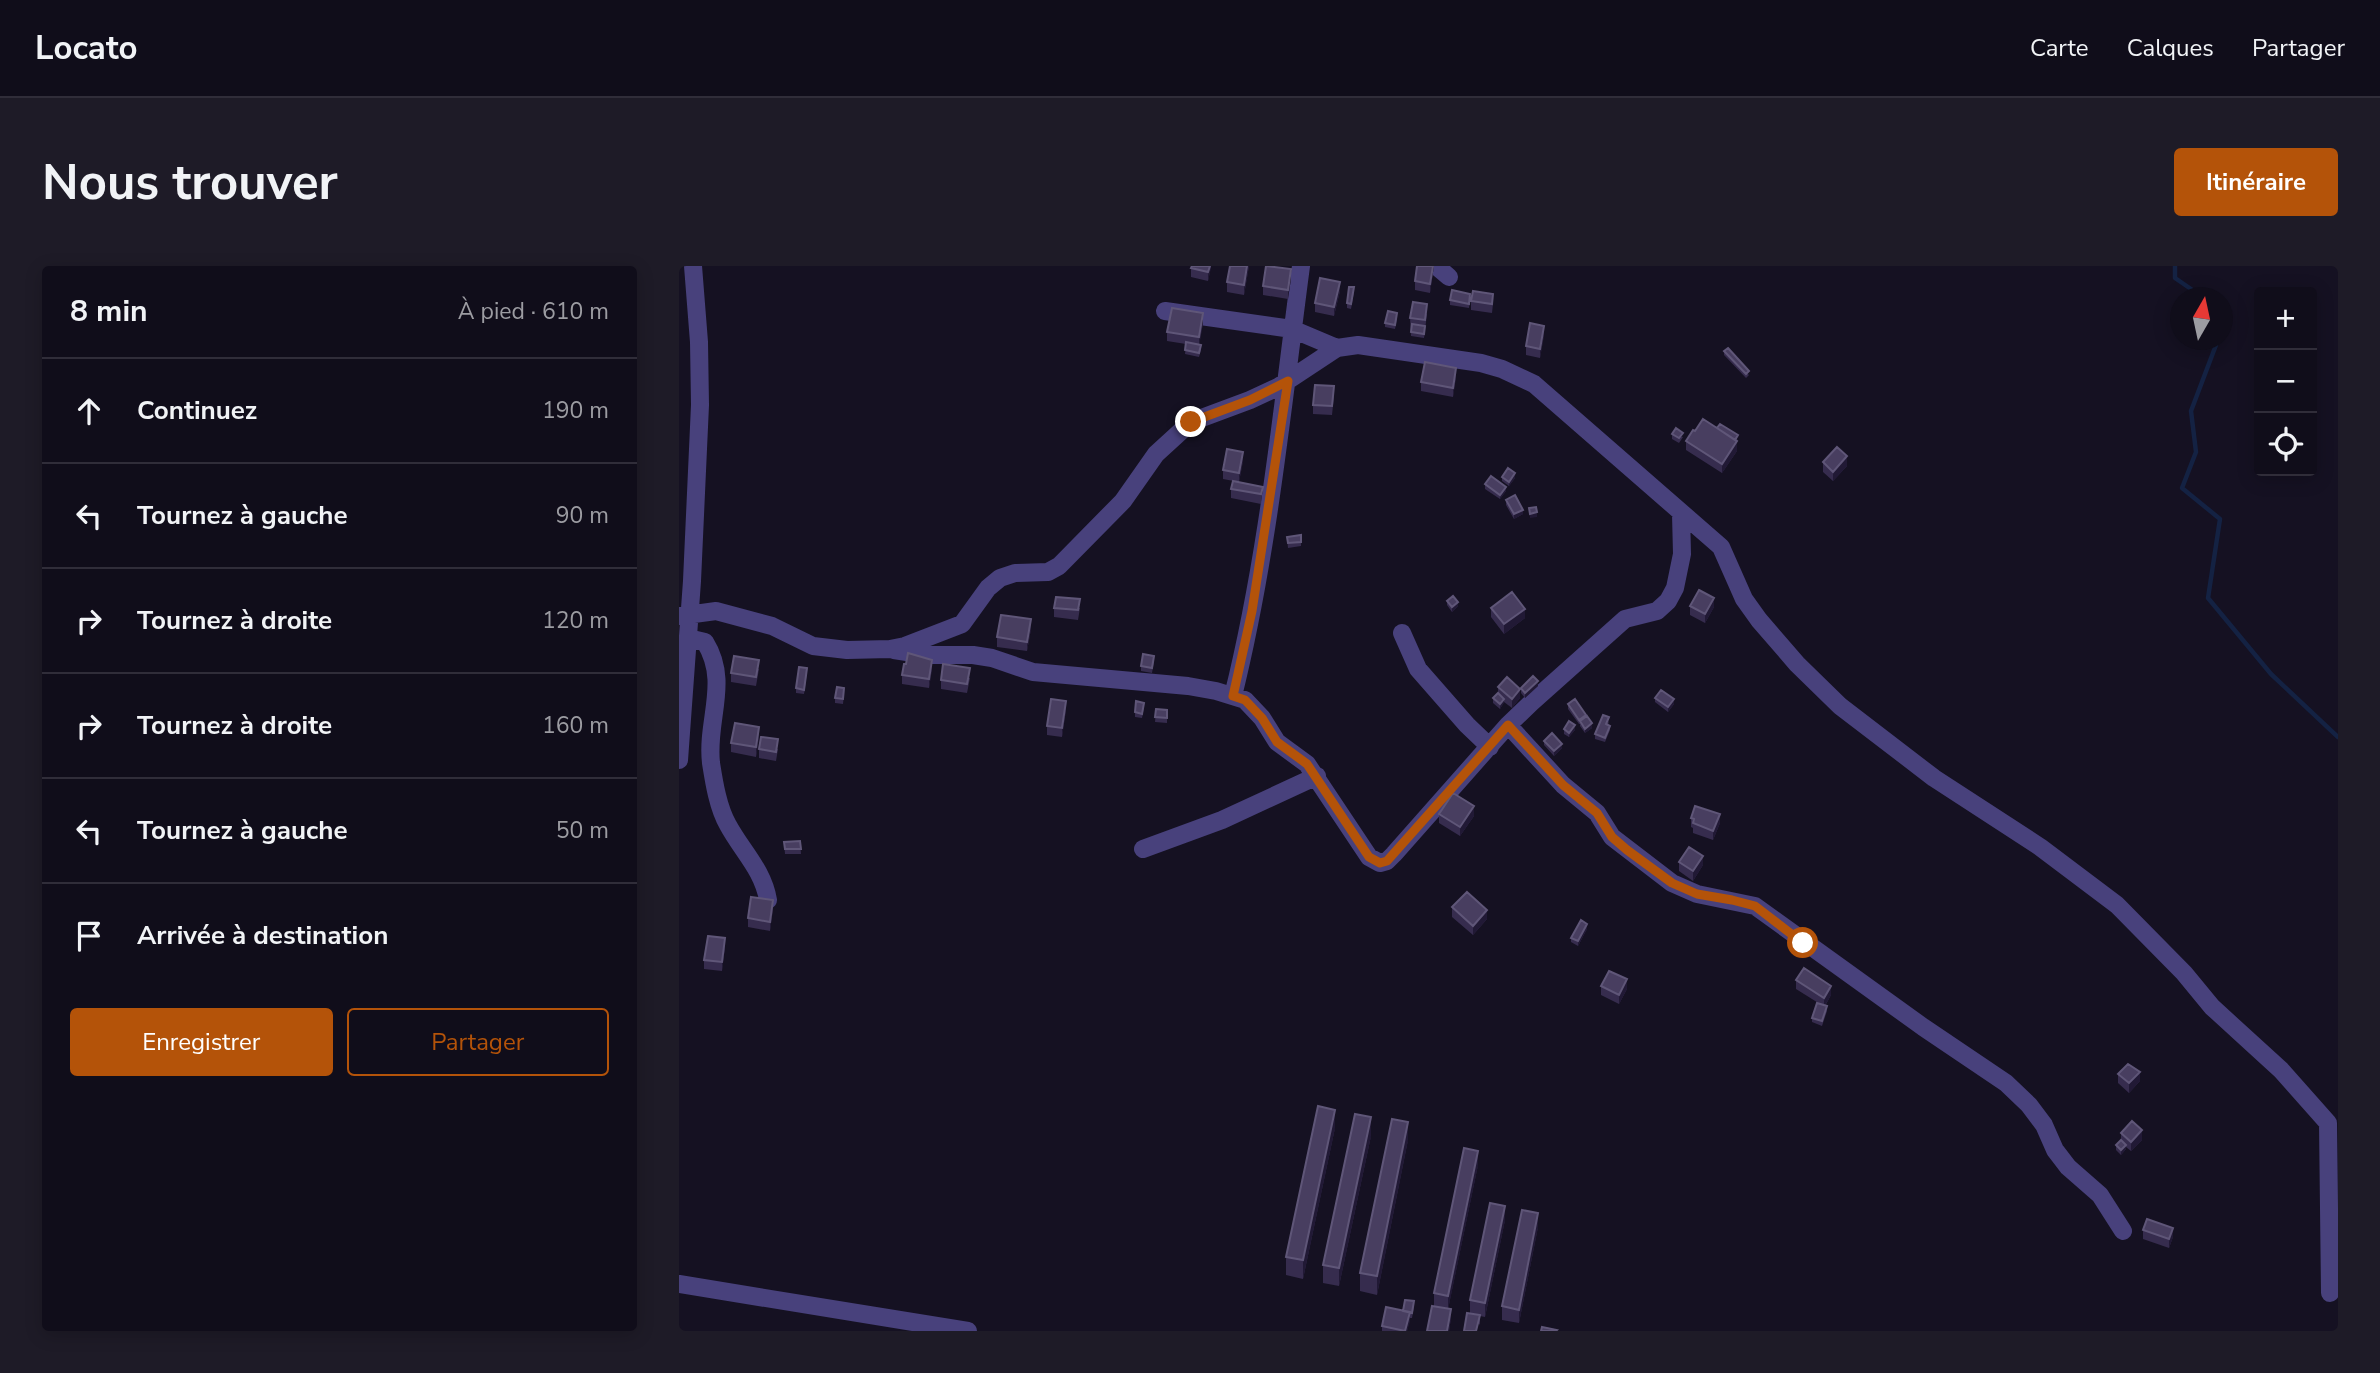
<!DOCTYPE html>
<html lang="fr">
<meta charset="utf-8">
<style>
:root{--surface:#100d1a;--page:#1e1b27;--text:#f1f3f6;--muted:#9c9ca2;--line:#302d39;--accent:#b45309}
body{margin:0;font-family:"Nunito Sans",sans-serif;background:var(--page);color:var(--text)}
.controls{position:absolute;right:21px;top:21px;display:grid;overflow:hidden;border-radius:7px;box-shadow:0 4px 18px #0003}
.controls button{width:63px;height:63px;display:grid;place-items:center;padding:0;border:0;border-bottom:2px solid var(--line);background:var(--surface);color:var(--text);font:35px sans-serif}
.compass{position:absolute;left:1491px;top:21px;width:63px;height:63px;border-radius:50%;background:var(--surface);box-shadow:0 4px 18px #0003;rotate:9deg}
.stop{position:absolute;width:21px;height:21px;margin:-16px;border:5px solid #b45309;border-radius:50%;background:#fff}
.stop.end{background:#b45309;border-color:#fff;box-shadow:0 2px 7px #0008}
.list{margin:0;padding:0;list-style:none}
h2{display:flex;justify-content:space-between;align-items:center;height:91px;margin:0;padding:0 28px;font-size:30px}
h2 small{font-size:23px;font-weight:400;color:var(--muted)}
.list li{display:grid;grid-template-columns:46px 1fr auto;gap:21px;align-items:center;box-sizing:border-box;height:105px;padding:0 28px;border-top:2px solid var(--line)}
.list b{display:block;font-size:26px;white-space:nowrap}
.list em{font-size:23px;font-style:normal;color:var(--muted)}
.actions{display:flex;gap:14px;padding:21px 28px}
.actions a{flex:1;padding:16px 0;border:2px solid var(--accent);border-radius:7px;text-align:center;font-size:24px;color:var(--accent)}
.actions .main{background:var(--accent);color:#fff}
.icon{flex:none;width:38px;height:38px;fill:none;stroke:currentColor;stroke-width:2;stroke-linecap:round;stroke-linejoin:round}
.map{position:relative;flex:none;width:1659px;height:1065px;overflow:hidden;border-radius:7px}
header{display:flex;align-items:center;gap:42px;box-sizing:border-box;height:98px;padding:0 35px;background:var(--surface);border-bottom:2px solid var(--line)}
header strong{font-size:33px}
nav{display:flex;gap:38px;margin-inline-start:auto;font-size:24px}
.intro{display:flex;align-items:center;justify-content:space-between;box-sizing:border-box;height:168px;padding:0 42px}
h1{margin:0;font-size:49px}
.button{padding:18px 32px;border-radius:7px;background:var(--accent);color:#fff;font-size:24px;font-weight:700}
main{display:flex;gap:42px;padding:0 42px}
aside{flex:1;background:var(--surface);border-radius:7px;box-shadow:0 4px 18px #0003}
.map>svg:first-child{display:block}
</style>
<header>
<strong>Locato</strong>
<nav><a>Carte</a><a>Calques</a><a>Partager</a></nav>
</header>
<div class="intro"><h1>Nous trouver</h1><a class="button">Itinéraire</a></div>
<main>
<aside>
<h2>8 min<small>À pied · 610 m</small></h2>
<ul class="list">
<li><svg class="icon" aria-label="ahead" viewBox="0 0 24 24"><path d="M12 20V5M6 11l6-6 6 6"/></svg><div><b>Continuez</b></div><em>190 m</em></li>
<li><svg class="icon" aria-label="left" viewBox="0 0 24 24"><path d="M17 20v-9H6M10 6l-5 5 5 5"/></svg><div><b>Tournez à gauche</b></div><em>90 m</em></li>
<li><svg class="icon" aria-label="right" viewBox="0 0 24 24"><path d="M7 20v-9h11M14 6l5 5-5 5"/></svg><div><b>Tournez à droite</b></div><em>120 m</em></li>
<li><svg class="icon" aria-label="right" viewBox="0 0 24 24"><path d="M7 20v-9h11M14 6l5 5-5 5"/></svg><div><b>Tournez à droite</b></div><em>160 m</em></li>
<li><svg class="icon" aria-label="left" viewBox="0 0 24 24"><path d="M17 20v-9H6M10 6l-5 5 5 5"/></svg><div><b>Tournez à gauche</b></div><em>50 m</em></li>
<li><svg class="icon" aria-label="arrive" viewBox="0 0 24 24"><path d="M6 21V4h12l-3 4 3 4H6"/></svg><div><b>Arrivée à destination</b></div></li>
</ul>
<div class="actions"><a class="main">Enregistrer</a><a>Partager</a></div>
</aside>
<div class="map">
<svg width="1659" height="1065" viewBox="0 0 1659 1065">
<rect width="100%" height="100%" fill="#151122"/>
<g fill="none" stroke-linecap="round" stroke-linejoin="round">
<path stroke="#142243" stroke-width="4.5" d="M1496 0V12L1525 32
M1535 74 1537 79 1512 145 1517 186 1503 222 1541 253 1529 332 1592 408 1659 471"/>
<path stroke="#48417c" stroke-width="18" d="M757 0 770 11
M486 45 613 63 658 82
M0 350 37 345 93 360 134 380 168 384 211 383 226 380 283 358 309 322 321 312 336 307 369 306 380 300 444 235 477 188 512 156 571 134 599 121 658 82 679 79 802 97 823 103 855 118 1042 281 1065 333 1080 354 1118 398 1161 440 1255 512 1361 581 1438 639 1505 707 1533 741 1602 804 1649 857 1651 1027
M723 367 739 403 788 459 811 481
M9 372 26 376C51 416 27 454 32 497 35 516 39 542 49 559 63 585 84 604 89 634
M215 384 247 389H294L313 392 354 406 509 420 537 425 566 434 583 452 598 476 628 498 690 591 701 597 708 595 715 588 829 459 853 436 946 353 978 345 989 335 996 322 1003 288 1002 248
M554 430C589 289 603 143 622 0
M829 459 884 519 918 547 933 571 993 617 1018 628 1076 640 1244 761 1327 817 1350 839 1365 859 1376 884 1389 901 1421 929 1444 965
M0 494 13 315 21 139 20 76 14 0
M464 583 543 554 638 510
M0 1018 289 1065"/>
</g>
<path fill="#362c4e" d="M532 0 529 15 512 11V2Z
M570 0 565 29 548 26V16Z
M755 0 751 27 736 24V15Z
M612 13 609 33 584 29V20Z
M661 25 655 50 636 46V37Z
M675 26 672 43 668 42V37Z
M791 32 790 42 771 39V34Z
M792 35 814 38 813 47 792 44Z
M748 48 745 72 732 70 731 52Z
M718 52 716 63 706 61V57Z
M524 57 520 79 522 84 520 91 506 88 507 78 488 75V66Z
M865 69 861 92 847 89V80Z
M1045 85 1070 109 1067 112 1045 89Z
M777 111 774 131 742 125V116Z
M655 130 653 149 634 148V139Z
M1038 162 1059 174 1058 175V185L1043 207 1007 184V175L1016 165Z
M993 168 1004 171 1000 177 993 173Z
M564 195 560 216 544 213V204Z
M1144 196 1168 200 1154 215 1144 206Z
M823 211 836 212 830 220 823 215Z
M806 218 827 225 821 233 806 223Z
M584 221 582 238 552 232V223Z
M827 234 844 248 835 253 827 239Z
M622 269V280L609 282 608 271Z
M768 335 779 340 773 346 768 339Z
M1011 340 1035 341 1026 357 1011 349Z
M375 342H401L399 354 375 351Z
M812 342 846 352 825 368 812 351Z
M352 363 348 385 318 381V371Z
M475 395 473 407 462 405V400Z
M80 403 77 420 52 416V407Z
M253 403 250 422 223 418V409Z
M128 407 125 428 117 427V422Z
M291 412 288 427 262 423V414Z
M859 420 846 432 842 427V422Z
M819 421 841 432 833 442 825 436 821 443 814 437V432L819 427Z
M165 427 164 438 156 437V432Z
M976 432 995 438 989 446 976 436Z
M889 438 907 451 913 462 906 467 901 460V458H900L889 443Z
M465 441 463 452 456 451V446Z
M477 443 488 444V457L476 456Z
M387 444 383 471 368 469V460Z
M930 455 929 459 931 464 926 476 916 473V468Z
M885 463 896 464 890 471 885 468Z
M80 471 77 491 52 486V477Z
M865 475 883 482 875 490 865 479Z
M80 483H99L97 495 80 492Z
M760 548 795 550 781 570 760 557Z
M1012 552 1041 557 1034 574 1014 567V562L1012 561Z
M121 575 122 588H106L105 576Z
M1000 596 1024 599 1014 615 1000 605Z
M773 641 808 653 794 669 773 651Z
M94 643 91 665 69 661V652Z
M908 663 899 680 892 676V672Z
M46 681 43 705 25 703V694Z
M1117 714 1152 729 1146 740 1148 745 1143 760 1133 756V752L1141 738 1117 723Z
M922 720 948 723 940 738 922 729Z
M1439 808 1461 815 1450 827 1439 817Z
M656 862 624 1013 607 1009V991Z
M1442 867 1463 874 1452 885 1447 881V883L1442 889 1437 884V879L1442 874Z
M692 870 660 1020 644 1017V999Z
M729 874 698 1029 681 1025V1007Z
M799 899 769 1043 772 1052 770 1065H748L755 1040V1027Z
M826 954 806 1051 801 1050V1059L791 1047V1034Z
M859 961 840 1057 823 1054V1040Z
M1464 964 1494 971 1490 982 1464 973Z
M735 1040 733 1052H731L728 1065H703V1060L724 1045Z"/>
<path fill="#211935" d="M531 0H532V2L529 15V6Z
M568 0H570L565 29V19Z
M754 0H755L751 27V18Z
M612 3V13L609 33V24Z
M661 16V25L655 50V41Z
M524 47V57L520 81V71Z
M865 60V69L861 92V83Z
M777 102V111L774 131V122Z
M1058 175V185L1043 207V198Z
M564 186V195L560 216V207Z
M1168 190V200L1154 215V206Z
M836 207V212L830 220V216Z
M827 221V225L821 233V229Z
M844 244V248L835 253V248Z
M858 246V251L851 252V248Z
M1035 332V341L1026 357V348Z
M779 336V340L773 346V341Z
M846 343V352L825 368V358Z
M352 353V363L348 385V376Z
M253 394V403L250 422V413Z
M859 415V420L846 432V427Z
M841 423V432L833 442V433Z
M825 433V437L821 443V438Z
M995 433V438L989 446V441Z
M387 435V444L383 471V462Z
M913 457V462L906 467V463Z
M896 459V464L890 471V467Z
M80 461V471L77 491V481Z
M883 478V482L875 490V485Z
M795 540V550L781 570V561Z
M1041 548V557L1034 574V565Z
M1024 590V599L1014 615V605Z
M94 634V643L91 665V656Z
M808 644V653L794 669V660Z
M908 658V663L899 680V675Z
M46 672V681L43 705V696Z
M948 713V723L940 738V729Z
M1152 720V729L1145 741V732Z
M1461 806V815L1450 827V817Z
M656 844V862L624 1013V994Z
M692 851V870L660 1020V1002Z
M729 856V874L698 1029V1010Z
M1463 864V874L1452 885V876Z
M1447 879V883L1442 889V884Z
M799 885V899L769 1044V1030Z
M826 940V954L806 1051V1037Z
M859 947V961L840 1057V1044Z
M1494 962V971L1490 982V973Z
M772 1043V1052L770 1065H768Z
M731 1046V1056L728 1065H726Z"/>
<path fill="#483e60" stroke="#5f5678" stroke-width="2" d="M513 0H531L529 6 512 2Z
M551 0H568L565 19 548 16Z
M587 0 612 3 609 24 584 20Z
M738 0H754L751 18 736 15Z
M641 12 661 16 655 41 636 37Z
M670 21H675L672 38 668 37Z
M773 24 791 28 790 38 771 34Z
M794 25 814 28 813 38 792 35Z
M734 36 748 38 746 54 731 52Z
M493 42 524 47 520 71 488 66Z
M709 45 718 47 716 59 706 57Z
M851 57 865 60 861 83 847 80Z
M733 58 746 60 745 68 732 66Z
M507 76 522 79 520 87 506 84Z
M1049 82 1070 105 1067 108 1045 85Z
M746 96 777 102 774 122 742 116Z
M636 119 655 120 653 140 634 139Z
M1024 153 1058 175 1043 198 1007 175 1014 164 1016 165Z
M1041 158 1059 169 1056 174 1038 162Z
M997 162 1004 167 1000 172 993 168Z
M1158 181 1168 190 1154 206 1144 196Z
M548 183 564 186 560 207 544 204Z
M829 202 836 207 830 216 823 211Z
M812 210 827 221 821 229 806 218Z
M554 215 584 221 582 228 552 223Z
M836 229 844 244 835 248 827 234Z
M857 241 858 246 851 248 850 242Z
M622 269V276L609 277 608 271Z
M1020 324 1035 332 1026 348 1011 340Z
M833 326 846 343 825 358 812 342Z
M774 330 779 336 773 341 768 335Z
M377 331 401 333 399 344 375 342Z
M322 349 352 353 348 376 318 371Z
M229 387 253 394 250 413 223 409 225 398H227Z
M464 388 475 390 473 402 462 400Z
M55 390 80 394 77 411 52 407Z
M264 398 291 402 288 418 262 414Z
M120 401 128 402 125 424 117 422Z
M854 410 859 415 846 427 842 422Z
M828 411 841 423 833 433 819 421Z
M158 421 165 422 164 433 156 432Z
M982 424 995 433 989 441 976 432Z
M819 427 825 433 821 438 814 432Z
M372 433 387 435 383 462 368 460Z
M896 433 907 449 900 454 889 438Z
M457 435 465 437 463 448 456 446Z
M477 443 488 444V452L476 451Z
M924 449 930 451 927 458 931 460 926 472 916 468Z
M908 450 913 457 906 463 901 455Z
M890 455 896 459 890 467 885 463Z
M56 457 80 461 77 481 52 477Z
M873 467 883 478 875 485 865 475Z
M82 471 99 473 97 486 80 483Z
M774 527 795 540 781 561 760 548Z
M1016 540 1041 548 1034 565 1014 557 1015 553 1012 552Z
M121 575 122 583H106L105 576Z
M1010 581 1024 590 1014 605 1000 596Z
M788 626 808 644 794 660 773 641Z
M72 631 94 634 91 656 69 652Z
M902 654 908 658 899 675 892 672Z
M29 670 46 672 43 696 25 694Z
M1125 702 1152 720 1145 732 1117 714Z
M930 705 948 713 940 729 922 720Z
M1138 737 1148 740 1143 755 1133 752Z
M1449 798 1461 806 1450 817 1439 808Z
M639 840 656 844 624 994 607 991Z
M676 848 692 851 660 1002 644 999Z
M713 853 729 856 698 1010 681 1007Z
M1453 855 1463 864 1452 876 1442 867Z
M1442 874 1447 879 1442 884 1437 879Z
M785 882 799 885 769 1030 755 1027Z
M811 937 826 940 806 1037 791 1034Z
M843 944 859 947 840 1044 823 1040Z
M1468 953 1494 962 1490 973 1464 964Z
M726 1034 735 1035 733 1047 724 1045Z
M753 1040 772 1043 768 1065H748Z
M707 1041 731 1046 726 1065 703 1060Z
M788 1047 801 1049 797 1065H785Z
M863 1061 878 1064 877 1065H862Z"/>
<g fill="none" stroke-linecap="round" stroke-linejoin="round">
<path stroke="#b45309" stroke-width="9" d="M512 156 571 134 609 115 573 345 554 430 566 434 583 452 598 476 628 498 690 591 701 597 708 595 829 459 884 519 918 547 933 571 948 584 993 617 1018 628 1053 634 1076 640 1124 677"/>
</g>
</svg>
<div class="controls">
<button>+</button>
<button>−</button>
<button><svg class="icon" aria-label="locate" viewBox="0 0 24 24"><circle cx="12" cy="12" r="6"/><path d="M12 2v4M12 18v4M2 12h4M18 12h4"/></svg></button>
</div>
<svg class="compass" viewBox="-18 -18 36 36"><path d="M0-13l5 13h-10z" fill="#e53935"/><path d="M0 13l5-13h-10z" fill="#9c9ca2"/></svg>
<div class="stop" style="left:1124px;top:677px"></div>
<div class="stop end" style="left:512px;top:156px"></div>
</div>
</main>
